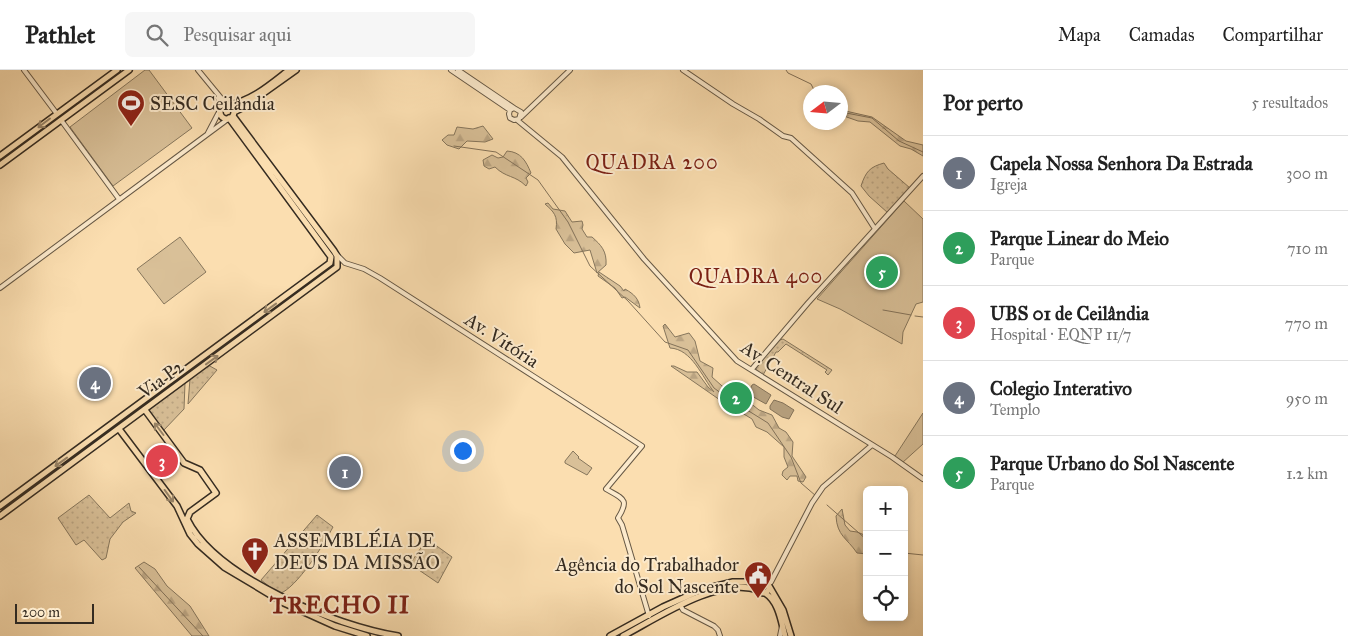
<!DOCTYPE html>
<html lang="pt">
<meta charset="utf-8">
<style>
:root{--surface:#fff;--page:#f6f6f6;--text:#222;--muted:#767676;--line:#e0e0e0;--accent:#ea580c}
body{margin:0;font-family:"IM FELL Great Primer",serif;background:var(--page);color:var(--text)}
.controls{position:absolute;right:15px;bottom:15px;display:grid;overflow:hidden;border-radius:8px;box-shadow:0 2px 8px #0003}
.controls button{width:45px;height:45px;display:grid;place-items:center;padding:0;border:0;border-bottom:1px solid var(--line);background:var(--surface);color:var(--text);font:25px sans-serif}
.compass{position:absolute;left:803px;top:15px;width:45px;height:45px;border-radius:50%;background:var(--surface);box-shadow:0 2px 8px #0003;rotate:254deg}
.scale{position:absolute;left:15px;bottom:12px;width:79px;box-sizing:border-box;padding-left:5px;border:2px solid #342b21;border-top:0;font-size:14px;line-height:18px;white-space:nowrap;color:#342b21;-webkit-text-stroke:4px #fceacc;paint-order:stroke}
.you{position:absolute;left:462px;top:380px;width:18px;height:18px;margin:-12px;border:4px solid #fff;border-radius:50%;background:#1a73e8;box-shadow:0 0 0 8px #1a73e833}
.badge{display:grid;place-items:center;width:32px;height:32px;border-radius:50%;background:var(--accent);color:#fff;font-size:16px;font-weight:700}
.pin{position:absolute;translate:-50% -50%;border:2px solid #fff;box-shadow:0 1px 5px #0006}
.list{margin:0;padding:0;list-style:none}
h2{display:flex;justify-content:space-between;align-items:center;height:65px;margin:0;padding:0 20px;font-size:21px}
h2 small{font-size:16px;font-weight:400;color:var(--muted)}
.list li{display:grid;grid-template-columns:32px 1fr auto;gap:15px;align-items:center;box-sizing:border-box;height:75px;padding:0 20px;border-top:1px solid var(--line)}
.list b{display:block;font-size:19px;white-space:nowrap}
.list p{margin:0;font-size:16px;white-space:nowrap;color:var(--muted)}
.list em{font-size:16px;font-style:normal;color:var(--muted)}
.icon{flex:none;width:28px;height:28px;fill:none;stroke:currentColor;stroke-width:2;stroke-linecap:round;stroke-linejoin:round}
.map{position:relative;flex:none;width:923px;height:566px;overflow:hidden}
header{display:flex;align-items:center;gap:30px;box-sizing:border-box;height:70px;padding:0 25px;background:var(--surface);border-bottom:1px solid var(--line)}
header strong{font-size:24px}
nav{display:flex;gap:28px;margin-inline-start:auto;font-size:18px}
.search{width:350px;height:45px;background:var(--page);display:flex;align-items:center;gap:12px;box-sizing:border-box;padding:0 18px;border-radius:8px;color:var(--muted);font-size:19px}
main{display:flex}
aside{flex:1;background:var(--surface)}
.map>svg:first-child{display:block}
</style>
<header>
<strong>Pathlet</strong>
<div class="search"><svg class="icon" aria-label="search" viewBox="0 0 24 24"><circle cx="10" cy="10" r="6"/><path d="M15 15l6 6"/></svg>Pesquisar aqui</div>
<nav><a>Mapa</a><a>Camadas</a><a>Compartilhar</a></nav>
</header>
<main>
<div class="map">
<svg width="923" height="566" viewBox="0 0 923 566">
<defs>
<pattern id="grass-dots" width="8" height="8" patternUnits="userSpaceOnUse" patternTransform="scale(1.25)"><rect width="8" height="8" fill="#d9c098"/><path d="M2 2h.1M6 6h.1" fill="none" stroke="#bba583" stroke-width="1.8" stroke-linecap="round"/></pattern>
<pattern id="forest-firs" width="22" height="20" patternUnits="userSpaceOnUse" patternTransform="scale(1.25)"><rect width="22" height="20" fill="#d9c098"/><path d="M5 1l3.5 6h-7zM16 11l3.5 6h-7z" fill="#bba583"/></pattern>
</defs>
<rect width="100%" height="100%" fill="#fbdeb0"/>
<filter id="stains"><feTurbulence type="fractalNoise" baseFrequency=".004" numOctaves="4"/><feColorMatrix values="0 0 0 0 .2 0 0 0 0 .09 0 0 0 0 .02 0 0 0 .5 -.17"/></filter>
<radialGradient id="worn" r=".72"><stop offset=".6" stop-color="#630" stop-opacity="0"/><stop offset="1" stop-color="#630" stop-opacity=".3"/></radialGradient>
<path fill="url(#grass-dots)" stroke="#86765c" d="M884 93 888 99 910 118 888 143 869 126 861 116C866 101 870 97 884 93Z
M783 269 832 300 828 305 825 302 827 300 786 274 778 282H776L763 305 756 299 757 296 780 270Z
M208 295 217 300 188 334 190 309Z
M185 313 184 339 163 361 162 360 149 340Z
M89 425 110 448 129 433 131 441 136 443 123 452 110 469 106 488 102 490 84 470 76 475 58 448Z
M317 445 333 457C324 474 297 518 279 524L261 510Z
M427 469 452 487 438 513 410 494Z"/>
<path fill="url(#forest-firs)" stroke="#86765c" d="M841 40 872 47 906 71 923 75V86L911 79 900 76 870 52 858 51 841 45Z
M483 56 493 69 485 72 467 71 459 79 447 75 442 70 448 65H454L457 57 473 59Z
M507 81C521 82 526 91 531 103L526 108 528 112 526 116C515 105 506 108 495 97L489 99 484 96 483 90 492 85 498 88 503 87Z
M548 133 553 139 565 141 572 152 582 151 583 155 582 159 587 167H592C601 175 607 181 606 195L597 203 590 180 574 183 565 174 556 159C558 146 554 142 545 134Z
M599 202 620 216 624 221 625 219C634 224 639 229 640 238L625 227 622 228 615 218 598 206Z
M665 254 675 267 689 263 695 271 700 291 713 298 712 307 731 324 728 332 726 333 719 326 720 330 671 296H674L687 302H697L708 317 714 322C702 307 692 279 670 278L663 256Z
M739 330 749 332 759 340 772 345 779 358 786 362 793 372 792 386 806 407 803 412 798 411 797 406H790L787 410 782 405 783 401 788 397 784 387V377L767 362 756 357 752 349 729 335 731 332Z
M842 439 845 455 850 461 857 462 867 466V484L857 483C847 468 837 466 836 446Z
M144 492 155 499 167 516 190 536 209 566H192L135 498Z"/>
<path fill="#d9c098" stroke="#86765c" d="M145 0H149L192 58 113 116 70 57Z
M904 131 923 149V232L916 234 903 262 902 274 840 239 817 229Z
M180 167 206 202 164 234 137 199Z
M923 343V374L902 393 894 388 895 386Z
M573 381 579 387 578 388 592 398 587 405 565 393V391Z"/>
<path fill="#b7a17f" stroke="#837259" d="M754 314 771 325 766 334 748 324 752 315Z
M774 330 783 333 794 340 789 349 782 347 770 339V336Z"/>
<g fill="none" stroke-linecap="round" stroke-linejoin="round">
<path stroke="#837259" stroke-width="1" d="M786 0 788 3 811 14 815 22
M841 42 872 48 899 71 923 82
M454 76 496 82 538 110 568 152 590 196 628 231 665 272 688 280 714 318 729 329
M883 240 911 245
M915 246 923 247
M731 330 768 353 791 387 801 413 816 426
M827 435 867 470
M904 483 923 485
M139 497 203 566"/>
<g stroke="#665845" stroke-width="6">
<path id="minor" d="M24 0 57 44
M198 0 226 34
M451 0 510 40 514 38 521 42 519 49 514 50 510 48 509 44 510 40
M458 0 514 38
M683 0 733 34 759 49 783 66 791 68 852 123 875 159
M218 28 221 37
M521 47 570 0
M61 50 119 129
M517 50 562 87 644 189 737 291 892 387 923 409
M208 63 219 42
M336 184 345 193 364 199 380 208 622 363 642 376 606 419C623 429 630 429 618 448L622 455 649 546
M0 218 228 49
M752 299 808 233 923 106
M768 514 771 512 812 433 823 417 872 375
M680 535 683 540 714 556 718 560 720 566
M780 566 782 556"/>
</g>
<g stroke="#342b21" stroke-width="8">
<path id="major" d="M220 42a7 7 0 1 1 14 0a7 7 0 1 1-14 0Z
M228 35C252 31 271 14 289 0
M234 42 244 37 296 0
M0 86 117 0
M0 95 129 0
M145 340 184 393 200 400 216 423 190 442 187 449C216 508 336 556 398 566
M119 359 177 436 190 464 198 474 224 497 284 533 335 556 367 566
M0 436 330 193 331 187 229 48
M0 446 337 197V186L334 181 233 46
M757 517a6 6 0 1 1 12 0a6 6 0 1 1-12 0Z
M769 516 783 540 791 566
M765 523C779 532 781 551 785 566
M610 566 663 537 701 520 733 512H761
M623 566C657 548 719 506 758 520"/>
</g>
<use href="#minor" stroke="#fceacc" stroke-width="4"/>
<use href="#major" stroke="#fbdeb0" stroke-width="5"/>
</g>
<defs><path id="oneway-shaft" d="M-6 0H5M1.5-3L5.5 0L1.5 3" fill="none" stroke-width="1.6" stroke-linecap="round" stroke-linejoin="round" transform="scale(1.25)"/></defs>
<g stroke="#988468">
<use href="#oneway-shaft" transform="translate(44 53) rotate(143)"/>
<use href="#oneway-shaft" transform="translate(270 238) rotate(144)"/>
<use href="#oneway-shaft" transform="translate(212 290) rotate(-36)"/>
<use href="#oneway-shaft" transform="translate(159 359) rotate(-127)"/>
<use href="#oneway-shaft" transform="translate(61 392) rotate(144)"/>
<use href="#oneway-shaft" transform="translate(169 426) rotate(54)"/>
</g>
<defs>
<g id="stadium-pin" transform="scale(1.4375)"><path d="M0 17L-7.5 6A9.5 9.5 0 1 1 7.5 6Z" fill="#8f2418" stroke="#fceacc"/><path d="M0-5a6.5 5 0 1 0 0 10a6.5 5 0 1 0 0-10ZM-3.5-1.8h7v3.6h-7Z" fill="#fff"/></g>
<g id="church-pin" transform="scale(1.4375)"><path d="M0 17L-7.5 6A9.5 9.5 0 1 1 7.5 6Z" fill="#8f2418" stroke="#fceacc"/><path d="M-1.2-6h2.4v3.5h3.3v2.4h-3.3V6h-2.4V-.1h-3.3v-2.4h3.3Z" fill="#fff"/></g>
<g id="civic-pin" transform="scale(1.4375)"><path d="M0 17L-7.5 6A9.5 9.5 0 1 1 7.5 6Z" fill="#8f2418" stroke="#fceacc"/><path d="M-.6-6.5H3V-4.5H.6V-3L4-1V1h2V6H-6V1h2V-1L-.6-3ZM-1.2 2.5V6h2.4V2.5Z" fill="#fff"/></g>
</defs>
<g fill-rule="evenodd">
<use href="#stadium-pin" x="131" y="33"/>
<use href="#church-pin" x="255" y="481"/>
<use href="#civic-pin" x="758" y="505"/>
</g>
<g text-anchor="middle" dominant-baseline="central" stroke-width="4" stroke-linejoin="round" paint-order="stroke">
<g font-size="19" fill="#342b21" stroke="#fceacc" text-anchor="start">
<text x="150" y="33">SESC Ceilândia</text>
<text x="274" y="470">ASSEMBLÉIA DE<tspan x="274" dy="22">DEUS DA MISSÃO</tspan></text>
<text x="739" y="494" text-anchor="end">Agência do Trabalhador<tspan x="739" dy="22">do Sol Nascente</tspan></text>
</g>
<g font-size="19" fill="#342b21" stroke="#fceacc">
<text transform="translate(502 270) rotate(33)">Av. Vitória</text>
<text transform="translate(792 307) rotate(33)">Av. Central Sul</text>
<text transform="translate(161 309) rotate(-36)">Via P2</text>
</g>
<g font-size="20" letter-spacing="1" fill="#7a1f14" stroke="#fceacc">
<text x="652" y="92">QUADRA 200</text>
<text x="756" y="206">QUADRA 400</text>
</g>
<g font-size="24" font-weight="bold" letter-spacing="1" fill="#7a1f14" stroke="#fceacc">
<text x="340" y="535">TRECHO II</text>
</g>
</g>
<rect width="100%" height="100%" filter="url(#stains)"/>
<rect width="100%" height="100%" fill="url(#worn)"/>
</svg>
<div class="controls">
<button>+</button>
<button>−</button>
<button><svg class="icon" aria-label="locate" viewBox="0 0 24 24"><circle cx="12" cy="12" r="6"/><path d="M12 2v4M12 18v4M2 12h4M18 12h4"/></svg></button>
</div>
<svg class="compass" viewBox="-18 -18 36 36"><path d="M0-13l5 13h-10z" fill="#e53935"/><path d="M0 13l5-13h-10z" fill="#767676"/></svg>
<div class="scale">200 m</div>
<div class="you"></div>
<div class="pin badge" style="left:345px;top:402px;background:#6b7280">1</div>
<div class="pin badge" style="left:736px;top:328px;background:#2e9e5b">2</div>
<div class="pin badge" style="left:162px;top:391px;background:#e0444e">3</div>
<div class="pin badge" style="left:95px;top:313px;background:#6b7280">4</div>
<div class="pin badge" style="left:882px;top:202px;background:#2e9e5b">5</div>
</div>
<aside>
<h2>Por perto<small>5 resultados</small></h2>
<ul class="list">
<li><span class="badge" style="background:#6b7280">1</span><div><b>Capela Nossa Senhora Da Estrada</b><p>Igreja</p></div><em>300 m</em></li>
<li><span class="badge" style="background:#2e9e5b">2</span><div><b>Parque Linear do Meio</b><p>Parque</p></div><em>710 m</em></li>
<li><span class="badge" style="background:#e0444e">3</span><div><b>UBS 01 de Ceilândia</b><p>Hospital · EQNP 11/7</p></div><em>770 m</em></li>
<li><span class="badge" style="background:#6b7280">4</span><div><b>Colegio Interativo</b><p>Templo</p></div><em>950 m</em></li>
<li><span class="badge" style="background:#2e9e5b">5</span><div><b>Parque Urbano do Sol Nascente</b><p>Parque</p></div><em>1.2 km</em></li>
</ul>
</aside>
</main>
